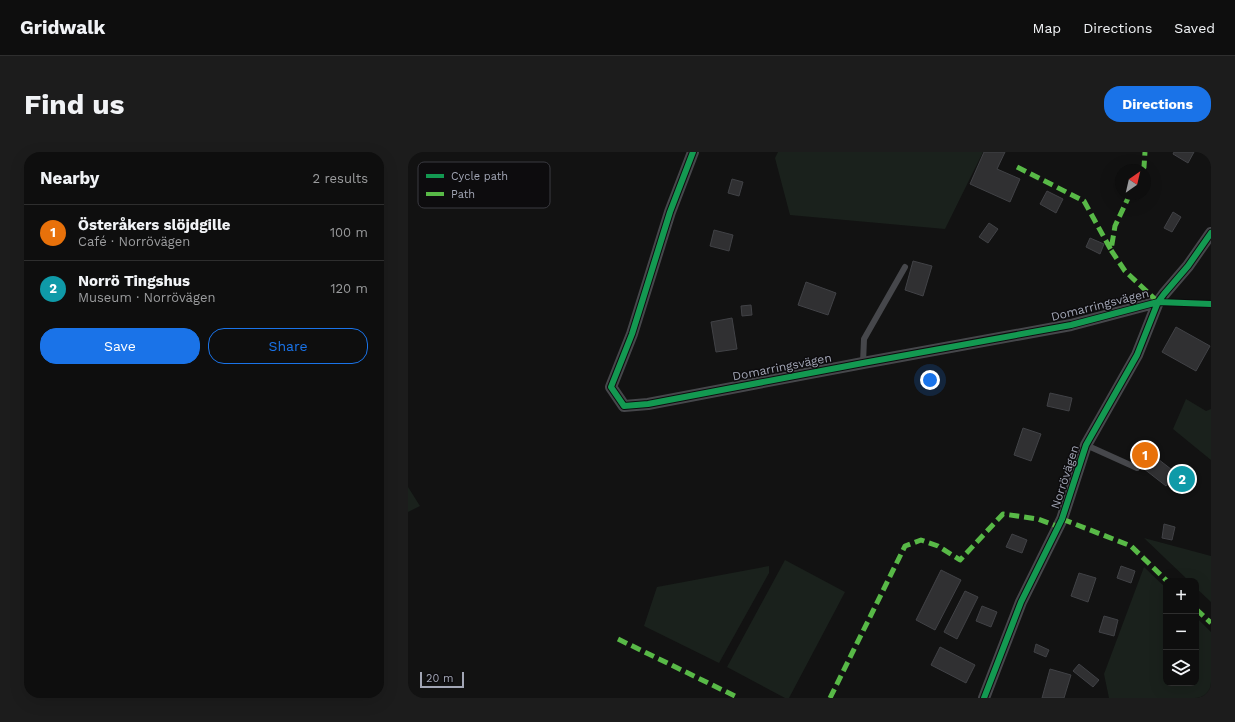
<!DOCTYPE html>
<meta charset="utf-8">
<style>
:root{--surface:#0e0e0e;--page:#1c1c1c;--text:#f1f3f6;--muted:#9b9c9e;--line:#2e2e2e;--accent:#1a73e8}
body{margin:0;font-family:"Work Sans",sans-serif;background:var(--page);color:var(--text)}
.controls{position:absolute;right:12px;bottom:12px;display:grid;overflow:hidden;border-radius:8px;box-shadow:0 4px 16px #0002}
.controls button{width:36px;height:36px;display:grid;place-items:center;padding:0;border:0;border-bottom:1px solid var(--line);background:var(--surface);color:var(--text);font:20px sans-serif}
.compass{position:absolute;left:707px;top:12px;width:36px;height:36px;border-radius:50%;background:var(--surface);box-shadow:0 4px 16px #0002;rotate:34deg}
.scale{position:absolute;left:12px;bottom:10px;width:44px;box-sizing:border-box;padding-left:4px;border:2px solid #a2a6b5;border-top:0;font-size:11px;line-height:14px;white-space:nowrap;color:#a2a6b5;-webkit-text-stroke:3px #0d0c0e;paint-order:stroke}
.you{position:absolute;left:522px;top:228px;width:14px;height:14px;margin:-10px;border:3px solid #fff;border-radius:50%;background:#1a73e8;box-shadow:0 0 0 6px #1a73e833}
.badge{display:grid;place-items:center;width:26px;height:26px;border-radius:50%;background:var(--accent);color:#fff;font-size:13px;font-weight:700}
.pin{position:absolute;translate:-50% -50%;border:2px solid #fff;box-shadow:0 1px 4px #0006}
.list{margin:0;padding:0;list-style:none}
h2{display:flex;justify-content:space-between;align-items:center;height:52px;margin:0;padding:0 16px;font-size:17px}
h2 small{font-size:13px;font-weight:400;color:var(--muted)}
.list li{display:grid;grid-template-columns:26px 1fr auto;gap:12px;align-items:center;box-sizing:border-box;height:56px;padding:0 16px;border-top:1px solid var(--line)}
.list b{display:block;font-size:15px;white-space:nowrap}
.list p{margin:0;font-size:13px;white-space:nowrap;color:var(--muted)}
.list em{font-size:13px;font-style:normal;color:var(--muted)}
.actions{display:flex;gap:8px;padding:12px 16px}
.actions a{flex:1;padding:9px 0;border:1px solid var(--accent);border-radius:16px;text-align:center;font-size:14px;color:var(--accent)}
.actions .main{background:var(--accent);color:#fff}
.icon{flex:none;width:22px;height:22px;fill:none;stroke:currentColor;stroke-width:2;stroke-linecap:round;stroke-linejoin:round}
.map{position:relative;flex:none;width:803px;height:546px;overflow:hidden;border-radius:16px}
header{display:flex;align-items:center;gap:24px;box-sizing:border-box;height:56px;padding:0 20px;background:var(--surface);border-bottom:1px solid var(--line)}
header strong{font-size:19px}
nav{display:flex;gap:22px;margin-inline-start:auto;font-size:14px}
.intro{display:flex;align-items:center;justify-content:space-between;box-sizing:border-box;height:96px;padding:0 24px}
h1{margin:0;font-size:28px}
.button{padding:10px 18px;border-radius:16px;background:var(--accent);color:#fff;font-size:14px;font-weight:700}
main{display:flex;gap:24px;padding:0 24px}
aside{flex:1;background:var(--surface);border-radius:16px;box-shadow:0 4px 16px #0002}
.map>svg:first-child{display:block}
</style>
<header>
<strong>Gridwalk</strong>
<nav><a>Map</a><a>Directions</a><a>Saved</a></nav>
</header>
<div class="intro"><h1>Find us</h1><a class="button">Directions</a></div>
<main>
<aside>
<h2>Nearby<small>2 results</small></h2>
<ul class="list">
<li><span class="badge" style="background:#e8710a">1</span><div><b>Österåkers slöjdgille</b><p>Café · Norrövägen</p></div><em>100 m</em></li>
<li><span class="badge" style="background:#0f9aa8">2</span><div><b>Norrö Tingshus</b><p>Museum · Norrövägen</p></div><em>120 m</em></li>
</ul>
<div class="actions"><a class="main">Save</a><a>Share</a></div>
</aside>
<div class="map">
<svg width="803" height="546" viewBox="0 0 803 546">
<rect width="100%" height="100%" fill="#121212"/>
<path fill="#1a211c" d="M370 0H575L537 77 382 63 367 6Z
M778 247 798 259 803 257V308L765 277Z
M0 335 12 354 0 360Z
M736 386 803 404V450L788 436V429H781Z
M377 408 437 440 381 546H377L319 515Z
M361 414V421L311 511 236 474 249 435Z
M736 415 758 436V531H788V465L803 480V546H701L696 522Z"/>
<path fill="#303032" stroke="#414246" d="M576 0H597L589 17 612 27 602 50 562 32Z
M766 0H786L780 11 765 2Z
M324 27 335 30 331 44 320 41Z
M639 39 655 47 648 61 632 52Z
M765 60 773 65 764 80 756 76Z
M581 71 590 77 580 91 571 85Z
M306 78 325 83 321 99 302 94Z
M682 86 696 92 692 102 678 95Z
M505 109 524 114 515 144 497 138Z
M398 130 428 141 420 163 390 153Z
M343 153 344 163 334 164 333 154Z
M324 166 329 197 308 200 303 170Z
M768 175 802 194 788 219 754 200Z
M642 241 664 246 661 259 639 254Z
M615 276 633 282 623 309 606 303Z
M732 293 768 321 758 334 722 306Z
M756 372 767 375 764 388 754 386Z
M604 382 619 388 614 401 598 395Z
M713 414 727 419 723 431 709 426Z
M533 418 553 428 527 478 508 468Z
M671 421 688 426 680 450 663 444Z
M557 439 570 445 549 487 536 480Z
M574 454 589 460 583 475 568 469Z
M696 464 710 468 706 484 691 480Z
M628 492 641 498 638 505 626 500Z
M532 495 567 513 558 531 523 513Z
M671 512 691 528 685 535 665 519Z
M642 517 663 523 656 546H634Z"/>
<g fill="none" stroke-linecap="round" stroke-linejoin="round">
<path stroke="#46474b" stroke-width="6" d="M455 211 456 187 497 115
M678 293 729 316"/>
<path stroke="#46474b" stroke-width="12" d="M285 0 262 60 224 182 203 235 216 254 240 252 455 211 663 173 750 150
M576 546 613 450 654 367 678 293 729 203 750 150 756 142 780 114 803 81"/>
<path stroke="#58b947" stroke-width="5" stroke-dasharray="10 5" stroke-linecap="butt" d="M609 15 676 49 703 98
M734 18 736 15 737 0
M722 42 707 74 703 98 717 119 750 150
M654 367 723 394 759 429
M788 457 803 471
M210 487 331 546
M422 546 497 394 513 388 530 394 552 408 595 362 630 367 651 375"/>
<g stroke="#0d0c0e" stroke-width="8">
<path id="cycleway" d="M285 0 262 60 224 182 203 235 216 254 240 252 455 211 663 173 750 150 803 152
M576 546 613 450 654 367 678 293 729 203 750 150 756 142 780 114 803 81"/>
</g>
<use href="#cycleway" stroke="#139951" stroke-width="6"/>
</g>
<g text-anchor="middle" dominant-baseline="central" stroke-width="3" stroke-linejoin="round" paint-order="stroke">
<g font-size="12" fill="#a2a6b5" stroke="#0d0c0e">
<text transform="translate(692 153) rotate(-14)">Domarringsvägen</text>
<text transform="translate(374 215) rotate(-11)">Domarringsvägen</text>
<text transform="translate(657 325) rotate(-72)">Norrövägen</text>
</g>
</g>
<rect x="10" y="10" width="132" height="46" rx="6" fill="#0d0c0e" stroke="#3a3a40" stroke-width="1"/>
<rect x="18" y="22" width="18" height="4" fill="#139951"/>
<rect x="18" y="40" width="18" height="4" fill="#58b947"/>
<g font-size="11" fill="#a2a6b5">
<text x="43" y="28">Cycle path</text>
<text x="43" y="46">Path</text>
</g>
</svg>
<div class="controls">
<button>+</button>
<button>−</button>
<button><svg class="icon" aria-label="layers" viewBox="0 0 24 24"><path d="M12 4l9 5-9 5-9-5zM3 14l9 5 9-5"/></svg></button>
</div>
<svg class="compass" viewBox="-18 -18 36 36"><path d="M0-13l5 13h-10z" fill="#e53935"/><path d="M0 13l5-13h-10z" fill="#9b9c9e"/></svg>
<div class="scale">20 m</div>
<div class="you"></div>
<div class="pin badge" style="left:737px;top:303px;background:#e8710a">1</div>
<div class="pin badge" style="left:774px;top:327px;background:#0f9aa8">2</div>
</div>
</main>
